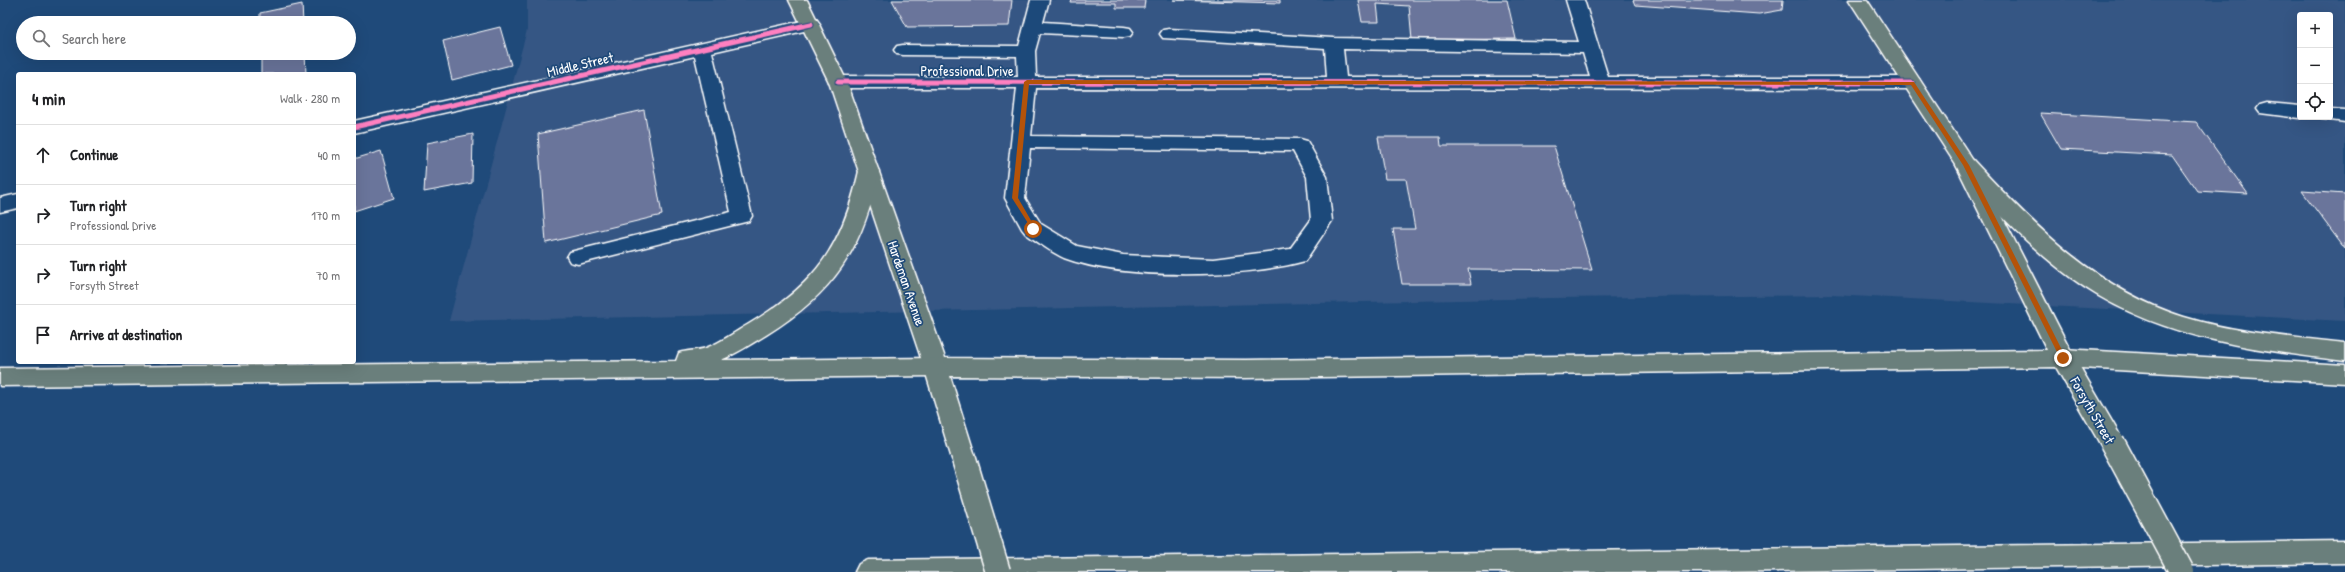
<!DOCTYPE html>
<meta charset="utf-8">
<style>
:root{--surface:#fff;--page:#f6f6f6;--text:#202124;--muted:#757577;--line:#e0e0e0}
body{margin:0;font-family:"Patrick Hand",sans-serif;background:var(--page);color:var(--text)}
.controls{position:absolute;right:12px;top:12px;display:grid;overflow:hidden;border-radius:4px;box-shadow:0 4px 16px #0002}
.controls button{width:36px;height:36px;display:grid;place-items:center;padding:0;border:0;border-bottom:1px solid var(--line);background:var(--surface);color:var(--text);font:20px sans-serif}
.stop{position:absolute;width:12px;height:12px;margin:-9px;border:3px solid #b45309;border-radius:50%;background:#fff}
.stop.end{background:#b45309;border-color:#fff;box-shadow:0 1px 4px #0008}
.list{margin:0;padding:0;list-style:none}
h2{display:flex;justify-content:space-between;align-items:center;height:52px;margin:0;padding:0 16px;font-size:17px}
h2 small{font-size:13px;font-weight:400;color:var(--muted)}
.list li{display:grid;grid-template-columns:26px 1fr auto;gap:12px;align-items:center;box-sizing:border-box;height:60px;padding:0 16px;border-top:1px solid var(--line)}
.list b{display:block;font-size:15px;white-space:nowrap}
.list p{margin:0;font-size:13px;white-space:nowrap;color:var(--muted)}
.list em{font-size:13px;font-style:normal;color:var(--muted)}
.icon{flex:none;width:22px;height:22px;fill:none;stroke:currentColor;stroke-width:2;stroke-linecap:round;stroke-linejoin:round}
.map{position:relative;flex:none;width:2345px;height:572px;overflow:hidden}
.search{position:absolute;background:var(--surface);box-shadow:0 4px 16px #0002;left:16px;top:16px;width:340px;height:44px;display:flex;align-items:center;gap:10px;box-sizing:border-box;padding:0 14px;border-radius:22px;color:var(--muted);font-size:15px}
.panel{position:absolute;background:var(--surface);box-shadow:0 4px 16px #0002;left:16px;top:72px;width:340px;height:292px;border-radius:4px}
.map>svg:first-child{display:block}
</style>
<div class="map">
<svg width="2345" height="572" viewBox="0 0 2345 572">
<rect width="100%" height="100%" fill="#1f4a7a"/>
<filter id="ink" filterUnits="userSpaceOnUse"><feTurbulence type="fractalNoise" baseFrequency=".025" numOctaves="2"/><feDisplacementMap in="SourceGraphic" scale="8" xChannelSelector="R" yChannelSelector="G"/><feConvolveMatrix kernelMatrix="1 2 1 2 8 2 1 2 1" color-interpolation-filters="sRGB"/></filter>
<g filter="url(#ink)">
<path fill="#365784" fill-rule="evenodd" d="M527 0H2345V321L1832 295 1549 298 449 321 527 30ZM2300 15H2330V117H2300Z"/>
<path fill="#6b749b" stroke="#fff" d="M892 0H1012L1009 26 907 27Z
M1072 0H1145L1144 8H1116V3H1071Z
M1173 0H1280V3Z
M1358 0H1507L1516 39 1412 40 1409 6 1377 4 1379 22H1362Z
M1633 0H1783L1782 10 1759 14 1635 5Z
M302 4 303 23H260V13Z
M500 27 511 65 452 80 443 41Z
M261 53H305L306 74H261Z
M644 110 662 215 546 243 538 134Z
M2040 113 2196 122 2248 194 2197 191 2172 155 2061 149Z
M473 134 472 183 424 192 427 143Z
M1378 137H1440L1441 146H1554L1592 270 1468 269 1471 284H1402L1393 229H1415L1406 179H1385Z
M381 151 394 198 354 211V159Z
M2302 191 2345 194V249Z"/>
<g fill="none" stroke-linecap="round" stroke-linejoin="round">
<g stroke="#fff" stroke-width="3">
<path id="minor" d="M1031 0H1049L1043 22 1124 27 1130 28 1133 32 1130 36 1124 37 1040 33 1035 51 1036 77H1327L1325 48 1163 38 1160 34 1163 30 1169 29 1333 38 1579 42 1566 0H1584L1608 77H1912L1919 79 1921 83 1919 87 1912 89 1036 88 1031 136 1300 139 1307 141 1327 177 1332 221 1305 261C1245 278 1123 280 1064 258 1051 252 1038 242 1026 234L1022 229 1005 198 1017 88H838L831 86 829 82 831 78 838 76 1018 77 1017 56 903 55 897 54 894 50 897 46 903 45 1019 46ZM1343 49 1583 53 1590 77H1346ZM1030 148 1293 151 1307 177 1311 220 1290 249 1213 259 1123 255 1077 246 1041 224 1025 198Z
M811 19 817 20 820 24 817 28 712 52 752 216 749 221 578 264 570 262 567 257 570 252 731 212 695 56 354 133V121Z
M2267 103 2300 106V117H2303L2300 118 2260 113 2257 109 2260 105Z
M2330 109 2345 110V122L2323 119 2322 117H2330Z
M18 194V208L0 212V198Z"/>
</g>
<g stroke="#fff" stroke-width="3">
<path id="major" d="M789 0H807L847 82 945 358 1246 360 2047 350 1956 165 1849 0H1867L1976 165 2073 355 2124 442 2121 449 2112 452 2103 449 2056 367 1246 378 950 376 976 459 973 466 964 469 955 466 952 459 924 367 829 82Z"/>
</g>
<g stroke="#fff" stroke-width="3">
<path id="highway" d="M1966 159 1973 160C2033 225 2097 290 2184 317 2236 333 2291 337 2345 343V361C2248 349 2151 337 2070 277 2028 246 1993 208 1959 170L1956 165 1959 160Z
M869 165 876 166 879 171C863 249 834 293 766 335 751 344 736 354 721 360L936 358 944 361 948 367 944 373 936 376 0 386V368L676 361 679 353C688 350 697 351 706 348 720 343 735 332 749 324 816 284 842 247 859 171L862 166Z
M2063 349 2345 365V383L2063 367 2055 364 2051 358 2055 352Z
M2345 541V563L1709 572H855L859 564 868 560Z"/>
</g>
<use href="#minor" fill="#1f4a7a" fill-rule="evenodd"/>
<use href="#major" fill="#6a7f7c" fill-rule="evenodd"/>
<use href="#highway" fill="#6a7f7c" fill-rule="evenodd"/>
<g stroke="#fff" stroke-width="27" stroke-linecap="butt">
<path id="major-bridge" d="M2112 442 2182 572
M964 459 998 572"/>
</g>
<use href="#major-bridge" stroke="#6a7f7c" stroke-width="24"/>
<g stroke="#1f4a7a" stroke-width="7">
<path id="cycleway" d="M838 82 1912 83
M354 127 811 24"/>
</g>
<use href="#cycleway" stroke="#ff80c0" stroke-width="5"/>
</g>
</g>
<path fill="#b45309" d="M1027 80 1914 82 1969 165 2066 358 2061 360 1963 165 1911 85 1029 84 1018 198 1036 229 1033 231 1012 198 1024 82Z"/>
<g text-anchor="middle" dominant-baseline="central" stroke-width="3.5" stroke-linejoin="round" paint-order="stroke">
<g font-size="14" fill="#fff" stroke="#1f4a7a">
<text transform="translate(580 64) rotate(-13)">Middle Street</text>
<text x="967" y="70">Professional Drive</text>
<text transform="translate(907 283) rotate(71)">Hardeman Avenue</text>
<text transform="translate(2093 410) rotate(60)">Forsyth Street</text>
</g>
</g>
</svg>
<div class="controls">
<button>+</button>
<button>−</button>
<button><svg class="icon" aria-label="locate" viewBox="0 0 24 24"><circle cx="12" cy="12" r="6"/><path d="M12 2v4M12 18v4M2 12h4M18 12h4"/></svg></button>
</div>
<div class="stop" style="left:1033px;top:229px"></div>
<div class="stop end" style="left:2063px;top:358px"></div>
<div class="search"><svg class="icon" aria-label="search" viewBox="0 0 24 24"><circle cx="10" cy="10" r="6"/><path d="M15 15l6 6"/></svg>Search here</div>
<section class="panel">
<h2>4 min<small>Walk · 280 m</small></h2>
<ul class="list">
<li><svg class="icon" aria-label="ahead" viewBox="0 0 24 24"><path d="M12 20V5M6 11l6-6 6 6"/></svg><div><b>Continue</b></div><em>40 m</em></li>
<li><svg class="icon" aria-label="right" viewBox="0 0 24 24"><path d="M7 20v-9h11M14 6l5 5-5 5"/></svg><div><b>Turn right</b><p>Professional Drive</p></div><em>170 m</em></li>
<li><svg class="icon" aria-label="right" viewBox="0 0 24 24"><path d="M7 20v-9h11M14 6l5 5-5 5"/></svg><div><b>Turn right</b><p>Forsyth Street</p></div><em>70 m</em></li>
<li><svg class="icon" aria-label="arrive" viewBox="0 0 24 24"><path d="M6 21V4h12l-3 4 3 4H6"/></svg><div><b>Arrive at destination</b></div></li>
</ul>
</section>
</div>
